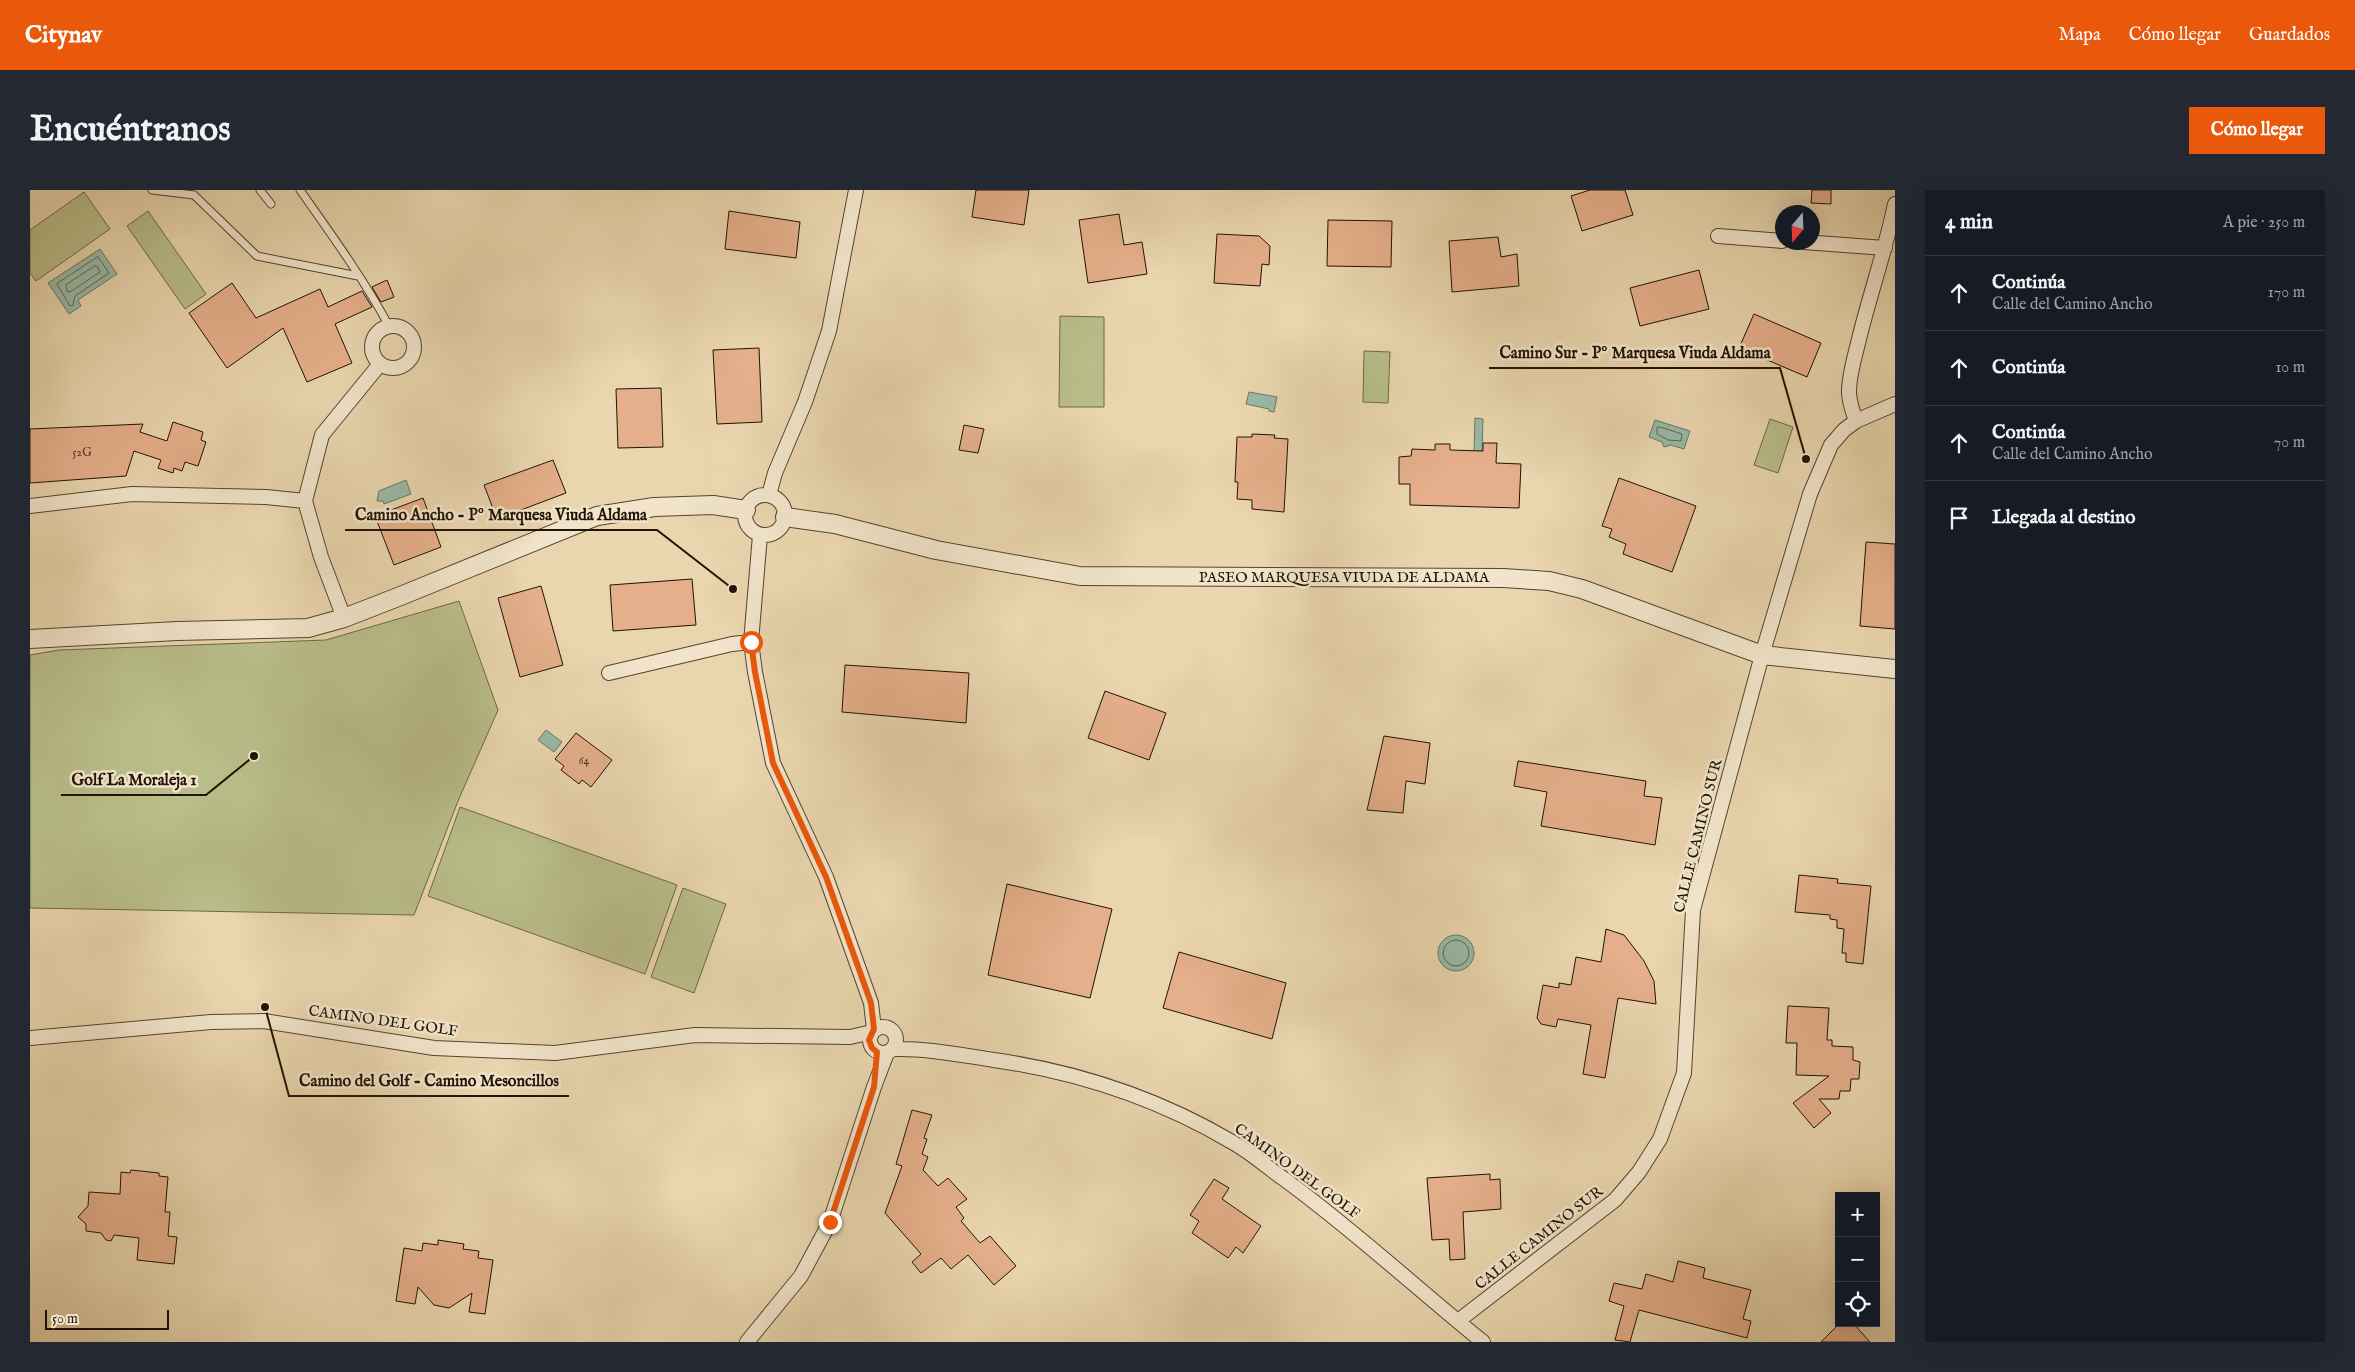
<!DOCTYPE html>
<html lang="es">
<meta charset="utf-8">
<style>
:root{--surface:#171b24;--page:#242831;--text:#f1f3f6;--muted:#9ea1a6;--line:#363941;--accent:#ea580c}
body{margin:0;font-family:"IM FELL English",serif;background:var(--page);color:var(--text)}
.controls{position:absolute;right:15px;bottom:15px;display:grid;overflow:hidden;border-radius:0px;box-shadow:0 5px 20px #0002}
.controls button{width:45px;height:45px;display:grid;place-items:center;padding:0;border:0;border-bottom:1px solid var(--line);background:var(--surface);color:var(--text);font:25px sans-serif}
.compass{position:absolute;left:1745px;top:15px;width:45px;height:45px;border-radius:50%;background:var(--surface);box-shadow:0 5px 20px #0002;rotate:199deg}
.scale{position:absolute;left:15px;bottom:12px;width:124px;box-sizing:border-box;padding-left:5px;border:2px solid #211306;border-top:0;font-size:14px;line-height:18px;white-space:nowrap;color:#211306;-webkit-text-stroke:4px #f1e4ca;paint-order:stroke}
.stop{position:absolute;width:15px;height:15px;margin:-11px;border:4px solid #ea580c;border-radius:50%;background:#fff}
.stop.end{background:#ea580c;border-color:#fff;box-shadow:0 1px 5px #0008}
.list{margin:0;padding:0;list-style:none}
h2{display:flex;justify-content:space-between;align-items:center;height:65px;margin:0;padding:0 20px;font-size:21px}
h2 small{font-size:16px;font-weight:400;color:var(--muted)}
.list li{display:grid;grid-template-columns:32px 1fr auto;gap:15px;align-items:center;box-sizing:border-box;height:75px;padding:0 20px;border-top:1px solid var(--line)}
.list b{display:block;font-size:19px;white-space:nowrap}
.list p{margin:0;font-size:16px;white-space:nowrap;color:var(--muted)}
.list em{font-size:16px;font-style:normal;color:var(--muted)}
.icon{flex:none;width:28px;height:28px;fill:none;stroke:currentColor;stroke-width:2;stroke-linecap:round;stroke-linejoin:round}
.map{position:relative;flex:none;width:1865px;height:1152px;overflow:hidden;border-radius:0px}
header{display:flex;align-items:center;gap:30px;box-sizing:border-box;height:70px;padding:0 25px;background:var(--accent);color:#fff}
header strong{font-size:24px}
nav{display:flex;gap:28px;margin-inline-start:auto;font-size:18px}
.intro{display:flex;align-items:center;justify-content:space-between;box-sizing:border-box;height:120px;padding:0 30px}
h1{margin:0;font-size:35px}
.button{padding:12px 22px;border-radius:0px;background:var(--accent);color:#fff;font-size:18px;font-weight:700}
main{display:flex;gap:30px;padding:0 30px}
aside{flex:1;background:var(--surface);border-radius:0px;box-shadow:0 5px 20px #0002}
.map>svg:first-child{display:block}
</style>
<header>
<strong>Citynav</strong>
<nav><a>Mapa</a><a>Cómo llegar</a><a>Guardados</a></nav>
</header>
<div class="intro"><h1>Encuéntranos</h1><a class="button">Cómo llegar</a></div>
<main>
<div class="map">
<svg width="1865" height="1152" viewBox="0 0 1865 1152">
<rect width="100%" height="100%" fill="#e9d5ae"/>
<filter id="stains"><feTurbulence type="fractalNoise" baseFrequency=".004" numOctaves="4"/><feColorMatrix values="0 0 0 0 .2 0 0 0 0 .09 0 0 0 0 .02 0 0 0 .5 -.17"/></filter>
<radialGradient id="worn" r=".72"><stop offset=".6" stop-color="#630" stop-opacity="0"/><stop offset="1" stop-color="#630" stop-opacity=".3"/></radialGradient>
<path fill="#b8bd89" stroke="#6c6848" d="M54 2 80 39 6 91 0 83V40Z
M118 21 176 104 155 119 97 36Z
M1030 126 1074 127V217H1029Z
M1334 161 1360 162 1358 213 1333 212Z
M1740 229 1763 237 1748 283 1724 275Z
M429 411 468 520 428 611 384 725 0 718V465L29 460 296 450Z
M430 617 647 695 615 784 398 706Z
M653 698 696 714 664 803 621 787Z"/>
<path fill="#99b9a5" stroke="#697765" d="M70 59 87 84 48 110 51 116 39 124 18 93Z
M1219 202 1247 207 1244 222 1239 221V219L1216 214Z
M1445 228 1453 229 1452 261H1444Z
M1625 230 1660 241 1654 259 1641 255 1634 257 1632 252 1619 247Z
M376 290 381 304 354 314 353 311H347L349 301Z
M516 540 532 552 524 562 508 550Z
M1408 763a18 18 0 1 1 36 0a18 18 0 1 1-36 0Z"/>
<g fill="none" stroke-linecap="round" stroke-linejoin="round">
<path stroke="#5d6656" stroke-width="1" d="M68 67 79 83 45 106 43 115 40 116 27 94Z
M65 76 68 77 70 82 40 102 37 101 36 95Z
M1630 237 1652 244 1651 251 1638 250 1627 244V238Z
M1413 763a13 13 0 1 1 26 0a13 13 0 1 1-26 0Z"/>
</g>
<path fill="#e4af8a" stroke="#211306" d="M946 0H999L994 35 942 27Z
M1560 0H1595L1603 25 1552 41 1541 6Z
M1782 0H1801V14L1781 13Z
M699 21 770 32 766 68 695 59Z
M1089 24 1094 55 1112 52 1117 84 1058 93 1049 30Z
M1298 30 1362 31 1361 77 1297 76Z
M1187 44 1229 46 1240 56 1239 75 1232 74 1230 96 1184 93Z
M1468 47 1471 67 1487 64 1489 96 1422 102 1419 51Z
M1669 80 1679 119 1610 136 1600 98Z
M357 90 364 107 351 112 342 97Z
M202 93 226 128 290 99 298 117 332 101 342 117 305 134 322 173 277 192 253 138 197 178 159 123Z
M1724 124 1791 153 1777 187 1709 158Z
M729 158 732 232 687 234 683 160Z
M631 198 633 257 588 258 586 199Z
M143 232 173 242 171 250 176 252 168 276 155 272 152 281 144 278 143 283 128 278 131 270 104 261 96 286 0 293V239L113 234 110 242 137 251Z
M934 235 954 239 948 263 929 260Z
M1222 244 1245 245 1244 248 1258 249 1254 322 1222 319V310L1207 309 1208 292H1205L1207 247H1222Z
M1453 253H1467L1466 273 1491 274 1489 318 1380 315V294H1369V267L1381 266 1382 259 1405 260V254H1420V260L1453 261Z
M523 270 536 303 467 329 454 295Z
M1589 288 1666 316 1642 382 1593 364 1596 354 1579 347 1582 339 1572 336Z
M393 308 411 357 364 375 345 326Z
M1836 352 1865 354V439L1830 436Z
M662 389 666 435 583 441 580 395Z
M511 396 533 475 490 487 468 408Z
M815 475 939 483 936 533 812 522Z
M1075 501 1136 523 1119 570 1058 548Z
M546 543 582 570 561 597 552 590 549 594 531 580 534 576 525 569Z
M1354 546 1400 553 1395 594 1376 591 1373 623 1337 620Z
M1488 571 1616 591 1614 606 1632 608 1625 655 1511 636 1517 602 1484 596Z
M1769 685 1808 689 1807 693 1841 696 1833 774 1816 772V763H1812L1814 739 1807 738V730L1800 729V725L1765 722Z
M977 694 1082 719 1060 808 958 785Z
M1576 739 1594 745 1614 771 1624 791 1626 814 1588 808 1575 888 1553 884 1561 835 1528 829 1526 837 1511 834 1507 828 1513 795 1529 798V793L1541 795 1546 767 1571 772Z
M1149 762 1256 793 1242 849 1133 818Z
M1758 816 1799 818 1797 850H1802V856L1823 857V870L1830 872 1829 889H1821L1820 901H1810L1809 909H1789L1801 923 1784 938 1763 913 1799 886 1766 885 1767 853H1756Z
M882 920 902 925 894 948 897 949 892 964 898 967 893 980 908 996 918 988 937 1009 926 1017 934 1028 931 1031 950 1053 960 1046 986 1076 964 1095 938 1065 921 1079 911 1068 891 1083 882 1072 891 1064 855 1023 872 976 866 974Z
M101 980 129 983V986L138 987 135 1022H140L138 1046 147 1047 144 1074 107 1070 109 1048 84 1045 81 1051 76 1050 71 1043 56 1041V1034L48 1027 58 1016 59 1002 90 1004 91 982 100 983Z
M1460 984V990L1470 989 1471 1019 1433 1022 1435 1069 1420 1070 1419 1049 1402 1050 1397 988Z
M1184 989 1199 998 1192 1009 1231 1036 1213 1063 1206 1057 1198 1068 1162 1043 1169 1031 1160 1025Z
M408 1050 434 1054 433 1059 449 1061 448 1068 463 1070 455 1124 439 1122 442 1103 419 1118 404 1115 388 1097 385 1114 366 1111 374 1058 392 1061 393 1053 408 1055Z
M1648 1071 1675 1078 1673 1088 1721 1100 1713 1129 1721 1131 1717 1148 1609 1120 1600 1152 1585 1150 1594 1116 1579 1111 1584 1093 1612 1099 1616 1084 1643 1092Z
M1810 1133H1823L1840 1152H1791Z"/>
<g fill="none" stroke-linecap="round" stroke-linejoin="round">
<g stroke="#534430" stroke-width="9">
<path id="service" d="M122 0 164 5 227 66 328 86
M230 0 241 14
M270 0C301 44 333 88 359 136"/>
</g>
<g stroke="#534430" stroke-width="16">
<path id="minor" d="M1688 46 1752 51
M1774 52 1855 58
M342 157a21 21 0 1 1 42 0a21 21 0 1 1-42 0Z
M1826 231C1823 222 1819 212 1819 202 1819 183 1826 163 1830 145 1841 101 1856 58 1865 14
M715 325a20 20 0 1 1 40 0a20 20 0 1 1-40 0Z
M739 305 745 283 775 212 799 141 826 0
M0 316 102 304 236 307 275 311
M730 345 721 452 725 482 743 573 796 687 841 813 844 839
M314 428 291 367 275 311 292 245 350 174
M579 483 702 454 721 452
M840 850a13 13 0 1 1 26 0a13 13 0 1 1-26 0Z
M0 848 181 832 234 831 404 858 525 863 665 845 820 847 842 842
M863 859C897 858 930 865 964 870 1048 882 1129 909 1202 952 1220 962 1237 977 1254 989 1324 1040 1386 1098 1453 1152
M1428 1131 1585 1010 1609 982 1630 949 1654 883 1663 720 1732 465 1780 304 1801 255 1814 240 1826 231 1865 214
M717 1152 771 1086 800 1032 844 897 857 863"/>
</g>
<g stroke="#534430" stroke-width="20">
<path id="tertiary" d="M755 327 805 334 906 360 1050 386 1473 388 1519 391 1552 399 1732 465 1865 479
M0 449 147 441 278 438 314 428 368 407 567 326 624 317 683 315 716 320"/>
</g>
<use href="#service" stroke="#f1e4ca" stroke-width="7"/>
<use href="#minor" stroke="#f1e4ca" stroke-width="14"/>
<use href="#tertiary" stroke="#f1e4ca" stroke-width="18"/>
</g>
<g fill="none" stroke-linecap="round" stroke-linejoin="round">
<path stroke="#ea580c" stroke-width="6" d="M721 452 725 482 743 573 796 687 841 813 844 839 839 850 842 858 847 862 844 897 800 1032"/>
</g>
<g text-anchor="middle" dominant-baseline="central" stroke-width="5" stroke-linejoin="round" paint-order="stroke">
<g font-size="12" fill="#523a27">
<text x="52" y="262">52G</text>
<text x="554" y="570">64</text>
</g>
<g font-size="15" fill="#211306" stroke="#f1e4ca">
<text x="1314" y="387">PASEO MARQUESA VIUDA DE ALDAMA</text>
<text transform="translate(1668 646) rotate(-76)">CALLE CAMINO SUR</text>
<text transform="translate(353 831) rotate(8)">CAMINO DEL GOLF</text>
<text transform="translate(1267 981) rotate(36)">CAMINO DEL GOLF</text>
<text transform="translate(1509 1048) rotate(-38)">CALLE CAMINO SUR</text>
</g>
</g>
<path fill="none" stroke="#211306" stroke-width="2" d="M1776 269L1750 178H1459M703 399L627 340H315M224 566L176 605H31M235 817L259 906H539"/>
<g fill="#211306" stroke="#f1e4ca" stroke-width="2">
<circle cx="1776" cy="269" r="5"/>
<circle cx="703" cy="399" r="5"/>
<circle cx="224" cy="566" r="5"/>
<circle cx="235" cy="817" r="5"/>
</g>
<g font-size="16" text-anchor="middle" font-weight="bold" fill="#211306" stroke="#f1e4ca" stroke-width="5" stroke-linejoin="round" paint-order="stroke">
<text x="1605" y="168">Camino Sur - Pº Marquesa Viuda Aldama</text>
<text x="471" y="330">Camino Ancho - Pº Marquesa Viuda Aldama</text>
<text x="104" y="595">Golf La Moraleja 1</text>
<text x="399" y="896">Camino del Golf - Camino Mesoncillos</text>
</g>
<rect width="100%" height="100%" filter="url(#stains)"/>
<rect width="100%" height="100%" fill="url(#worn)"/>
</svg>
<div class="controls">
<button>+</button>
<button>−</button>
<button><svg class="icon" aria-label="locate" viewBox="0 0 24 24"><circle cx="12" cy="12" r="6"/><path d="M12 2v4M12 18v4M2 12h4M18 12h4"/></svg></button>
</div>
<svg class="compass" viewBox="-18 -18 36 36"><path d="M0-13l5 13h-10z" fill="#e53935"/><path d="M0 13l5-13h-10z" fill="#9ea1a6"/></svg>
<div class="scale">50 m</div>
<div class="stop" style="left:721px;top:452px"></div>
<div class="stop end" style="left:800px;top:1032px"></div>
</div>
<aside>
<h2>4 min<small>A pie · 250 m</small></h2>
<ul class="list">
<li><svg class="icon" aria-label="ahead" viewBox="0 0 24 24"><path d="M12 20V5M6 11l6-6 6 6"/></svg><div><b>Continúa</b><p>Calle del Camino Ancho</p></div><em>170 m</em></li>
<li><svg class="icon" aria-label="ahead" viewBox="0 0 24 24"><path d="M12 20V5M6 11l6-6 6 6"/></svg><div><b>Continúa</b></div><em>10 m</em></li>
<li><svg class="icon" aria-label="ahead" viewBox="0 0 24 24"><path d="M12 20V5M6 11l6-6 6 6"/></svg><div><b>Continúa</b><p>Calle del Camino Ancho</p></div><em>70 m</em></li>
<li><svg class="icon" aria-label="arrive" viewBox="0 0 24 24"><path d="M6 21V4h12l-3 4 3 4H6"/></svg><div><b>Llegada al destino</b></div></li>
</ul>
</aside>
</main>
